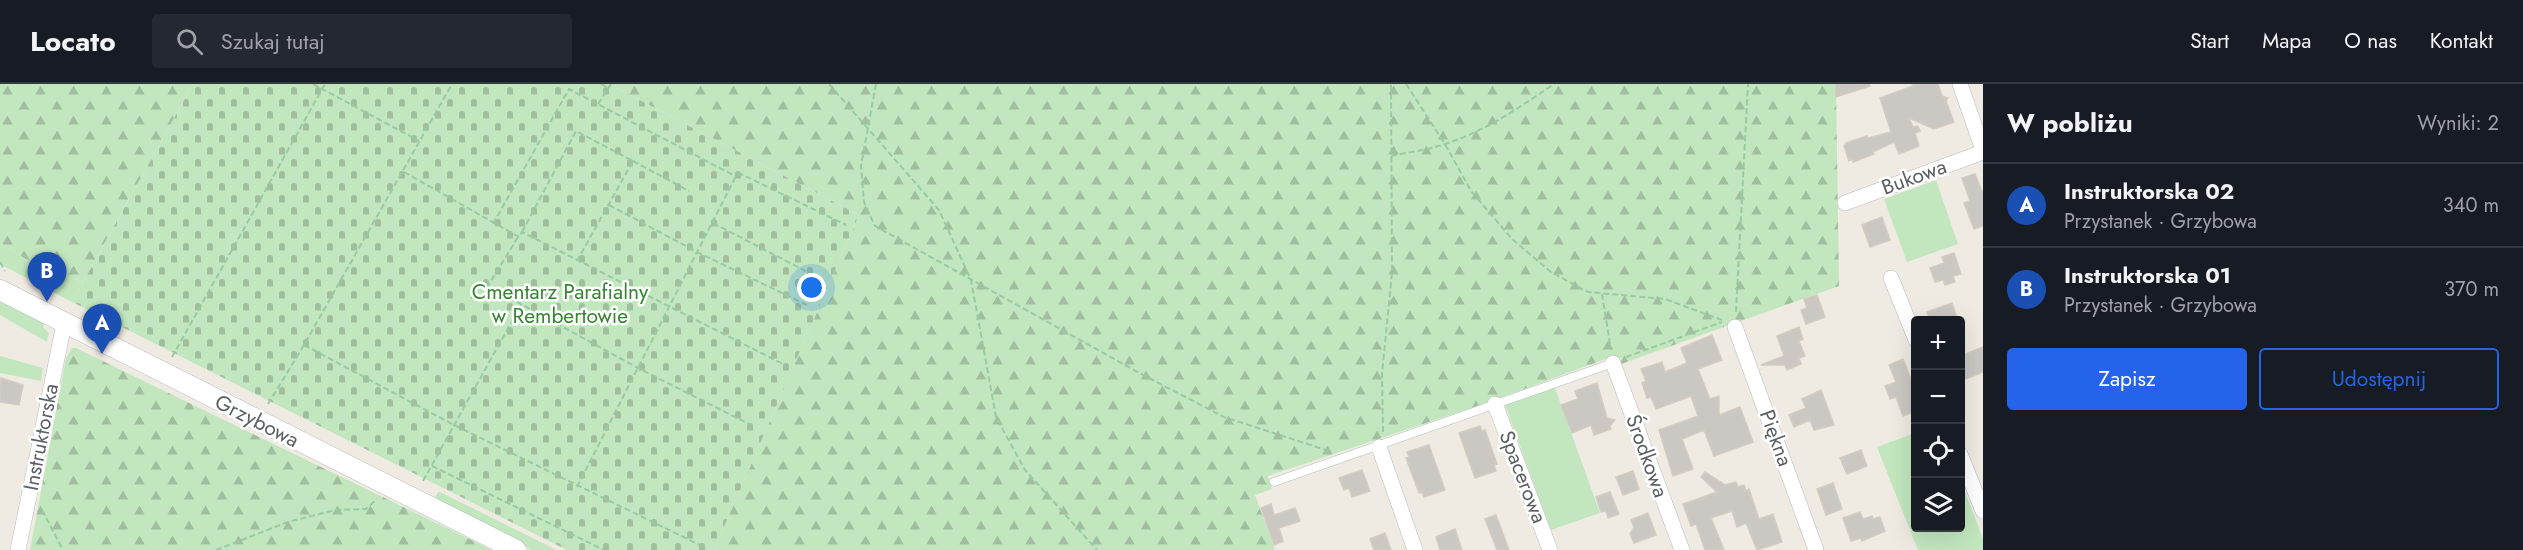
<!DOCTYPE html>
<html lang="pl">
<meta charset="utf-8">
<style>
:root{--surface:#171b24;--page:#242831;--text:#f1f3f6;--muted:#9ea1a6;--line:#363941;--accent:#2563eb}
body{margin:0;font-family:Jost,sans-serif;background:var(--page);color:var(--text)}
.controls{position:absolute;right:18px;bottom:18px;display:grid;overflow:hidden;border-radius:6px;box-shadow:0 6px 24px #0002}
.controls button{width:54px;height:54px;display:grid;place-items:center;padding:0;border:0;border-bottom:2px solid var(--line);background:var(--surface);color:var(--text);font:30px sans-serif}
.you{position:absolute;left:812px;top:204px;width:21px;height:21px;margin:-15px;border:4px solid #fff;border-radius:50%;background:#1a73e8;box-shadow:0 0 0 9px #1a73e833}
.badge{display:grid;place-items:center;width:39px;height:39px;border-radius:50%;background:var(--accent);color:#fff;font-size:20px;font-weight:700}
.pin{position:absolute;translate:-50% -50px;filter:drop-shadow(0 2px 3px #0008)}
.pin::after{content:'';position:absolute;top:32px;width:21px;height:18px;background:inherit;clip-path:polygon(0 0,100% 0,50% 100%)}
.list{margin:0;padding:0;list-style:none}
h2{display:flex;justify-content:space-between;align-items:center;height:78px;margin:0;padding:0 24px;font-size:26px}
h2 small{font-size:20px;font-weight:400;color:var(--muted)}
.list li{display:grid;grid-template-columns:39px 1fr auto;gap:18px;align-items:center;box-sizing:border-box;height:84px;padding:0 24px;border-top:2px solid var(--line)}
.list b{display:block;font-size:22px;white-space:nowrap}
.list p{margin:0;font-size:20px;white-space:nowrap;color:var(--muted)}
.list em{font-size:20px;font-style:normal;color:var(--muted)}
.actions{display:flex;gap:12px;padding:18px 24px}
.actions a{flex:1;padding:14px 0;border:2px solid var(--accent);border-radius:6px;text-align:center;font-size:21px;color:var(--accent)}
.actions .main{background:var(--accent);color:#fff}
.icon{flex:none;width:33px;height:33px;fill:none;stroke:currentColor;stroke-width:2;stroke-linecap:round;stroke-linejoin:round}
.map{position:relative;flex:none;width:1983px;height:466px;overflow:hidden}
header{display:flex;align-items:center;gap:36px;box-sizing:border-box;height:84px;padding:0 30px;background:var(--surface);border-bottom:2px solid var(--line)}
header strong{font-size:28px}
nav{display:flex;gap:33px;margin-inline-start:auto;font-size:21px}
.search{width:420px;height:54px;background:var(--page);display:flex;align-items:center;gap:15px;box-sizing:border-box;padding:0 21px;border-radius:6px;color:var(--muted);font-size:22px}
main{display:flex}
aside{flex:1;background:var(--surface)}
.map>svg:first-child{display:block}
</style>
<header>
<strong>Locato</strong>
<div class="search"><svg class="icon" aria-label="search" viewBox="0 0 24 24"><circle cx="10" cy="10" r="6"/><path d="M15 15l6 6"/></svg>Szukaj tutaj</div>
<nav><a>Start</a><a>Mapa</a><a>O nas</a><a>Kontakt</a></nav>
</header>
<main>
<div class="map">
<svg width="1983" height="466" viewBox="0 0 1983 466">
<defs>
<pattern id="forest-firs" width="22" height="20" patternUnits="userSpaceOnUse" patternTransform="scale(1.5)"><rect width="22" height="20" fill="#c2e7be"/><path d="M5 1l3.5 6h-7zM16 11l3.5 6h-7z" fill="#a1bf9e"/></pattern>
<pattern id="cemetery-stones" width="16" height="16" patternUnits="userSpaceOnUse" patternTransform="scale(1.5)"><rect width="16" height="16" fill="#c2e7be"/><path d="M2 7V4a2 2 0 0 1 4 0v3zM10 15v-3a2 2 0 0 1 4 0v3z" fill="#a1bf9e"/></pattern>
</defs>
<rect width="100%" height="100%" fill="#efebe3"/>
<path fill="#c2e7be" d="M1936 96 1958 160 1907 178 1884 115Z
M0 159 42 185 83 198 72 218 0 180Z
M0 215 44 238 43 243 49 249 47 258 0 231Z
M0 272 43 284 41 297 0 289Z
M1555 304 1600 429 1551 446 1505 321Z
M1915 349 1916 444H1960L1961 397 1983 455V466H1918L1877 363Z
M438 408H440L557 466H532L434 417Z"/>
<path fill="url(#forest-firs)" d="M0 0H193L83 198 42 185 0 159Z
M609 0H1836L1839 202 1621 280V274L1614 272 1486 319 1268 392 1272 405 1255 411 1275 466H714L859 131Z
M72 264H76L492 466H30L66 274Z"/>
<path fill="url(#cemetery-stones)" d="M193 0H609L859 131 714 466H567L72 218Z"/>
<path fill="#cbc7c2" stroke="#d4ccc1" stroke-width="1.5" d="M1836 0H1869L1870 2 1836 13Z
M1912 0H1938L1942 12 1948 14 1946 17 1954 38 1934 45 1909 34 1913 43 1918 42 1920 47 1915 49 1919 62 1899 70 1894 58 1873 68 1874 70 1853 78 1852 75 1849 77 1844 62 1846 59 1867 52 1868 54 1891 48 1880 14 1913 2Z
M1975 90 1983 110V142L1974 145 1964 119 1970 117 1962 94Z
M1882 133 1890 156 1870 163 1862 141Z
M1954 169 1961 190 1953 192 1955 198 1945 201 1943 196 1935 198 1930 184 1944 179 1942 173Z
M1817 211 1825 233 1806 240 1801 226 1807 224 1804 215Z
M1952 219 1958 237H1930L1927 228Z
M1799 243 1803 255 1799 257 1805 272 1799 274 1801 280 1787 286 1785 281H1761L1784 272 1777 252Z
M1712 251 1722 276 1698 285 1710 315 1719 312V331L1740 323 1753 358 1714 372 1704 346 1682 355 1693 385 1673 392 1659 346 1698 332 1691 312 1656 325 1651 313 1647 314 1642 299 1646 297 1641 285 1662 278 1665 288 1687 279 1681 264Z
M1983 263V288L1963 296 1960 289V272Z
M1903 275 1916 308V327L1903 332 1896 313 1890 315 1885 302 1896 298 1889 281Z
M1 294 23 301 19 321 0 318Z
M1597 299 1607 334 1615 336 1610 342 1611 345 1594 351 1591 341 1572 349 1561 321 1578 315 1575 307Z
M1821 306 1834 341 1814 346 1810 336 1794 343 1789 331 1806 324 1802 315Z
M1480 342 1482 347 1485 346 1497 380 1494 381 1496 387 1475 394 1459 349Z
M1429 361 1445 406 1424 413 1422 408 1419 409 1406 374 1409 373 1407 368Z
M1861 366 1867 382 1847 390 1840 374Z
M1362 386 1370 407 1352 413 1349 404 1344 406 1339 394Z
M1633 387 1639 405 1623 411 1616 393Z
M1705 388 1725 401 1736 398 1738 403 1744 401 1746 407 1749 405 1759 435 1773 430 1782 458 1757 466 1746 439 1737 443 1732 427 1711 434 1724 466H1705L1696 440 1691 442 1683 420 1717 408 1701 393Z
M1833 399 1842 425 1826 431 1817 405Z
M1610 408 1619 430 1608 434 1606 427 1601 428 1596 413Z
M1271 420 1274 431 1295 424 1300 437 1279 444 1283 457 1274 461 1261 424Z
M1860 428 1863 435 1872 432 1873 435 1880 433 1885 447 1862 457 1861 454 1851 457 1843 434Z
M1648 429 1656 451 1634 459 1630 450 1634 443 1631 436Z
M1496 431 1509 466H1497L1485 435Z
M1455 445 1462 466H1440L1436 453Z
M1385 449 1391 466H1374L1370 455Z"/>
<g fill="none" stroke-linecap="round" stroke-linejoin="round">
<g stroke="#b6babe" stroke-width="9">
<path id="service" d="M1274 398 1613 279"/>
</g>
<g stroke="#b6babe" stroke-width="16">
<path id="minor" d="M1960 0 1983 66
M1845 119 1983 68
M1891 194 1916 256
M1735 243 1816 466
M1613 279 1682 466
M1495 320 1550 466
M1379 363 1415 466
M1960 370 1983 427
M18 466 64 240"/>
</g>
<g stroke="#b6babe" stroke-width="21">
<path id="tertiary" d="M0 206 516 466"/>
</g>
<path stroke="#98cba2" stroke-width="2" stroke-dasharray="6 3" stroke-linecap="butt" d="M313 0 419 57
M601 0 608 4
M829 0 939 126 971 196 996 333 1025 386 1097 466
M876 0 861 82 864 118 875 142 1143 291 1224 333 1329 367
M1406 0 1445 60 1471 107 1512 155 1551 188 1588 208 1665 215 1722 236
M598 20 611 0
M1391 72C1409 68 1428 66 1445 60 1486 47 1520 23 1554 0
M633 77 689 107
M404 88 519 153 522 148 785 281
M609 121 697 168 809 222
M713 139 817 193
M493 140 569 5 735 92
M522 148 576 47 633 77 578 175
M518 153 488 202 638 284 751 341
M0 178 5 187
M1602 210 1611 266
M1736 228 1748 0
M304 261 454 341 706 464
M172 273 325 0
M1626 273 1722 238
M268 320 304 261 452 0
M1383 348 1382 290 1392 189 1391 0
M432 382 604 466
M423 397 521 221
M577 403 736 92 741 90 846 141
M42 426 63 466
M216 466 288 438 335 426 366 425 377 415"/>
<use href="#service" stroke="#fff" stroke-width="8"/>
<use href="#minor" stroke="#fff" stroke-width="15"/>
<use href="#tertiary" stroke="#fff" stroke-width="20"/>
</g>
<g text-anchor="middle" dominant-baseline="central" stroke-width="5" stroke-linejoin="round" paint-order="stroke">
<g font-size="21" fill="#5b6064" stroke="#fff">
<text transform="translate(1914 93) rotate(-20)">Bukowa</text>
<text transform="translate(257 337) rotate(27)">Grzybowa</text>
<text transform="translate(41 353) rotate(-79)">Instruktorska</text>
<text transform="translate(1776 354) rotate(70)">Piękna</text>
<text transform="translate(1647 372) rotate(70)">Środkowa</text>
<text transform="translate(1523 393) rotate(69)">Spacerowa</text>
</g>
<g font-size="21" fill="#358630" stroke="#fff">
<text x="560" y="208">Cmentarz Parafialny<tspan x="560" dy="24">w Rembertowie</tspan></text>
</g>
</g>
</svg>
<div class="controls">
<button>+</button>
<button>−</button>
<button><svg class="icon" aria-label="locate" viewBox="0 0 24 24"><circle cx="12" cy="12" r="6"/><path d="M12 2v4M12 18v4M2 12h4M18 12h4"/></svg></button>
<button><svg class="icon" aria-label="layers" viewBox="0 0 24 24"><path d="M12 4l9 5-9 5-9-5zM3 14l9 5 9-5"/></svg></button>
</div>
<div class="you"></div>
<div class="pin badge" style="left:102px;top:270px;background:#1a4fb4">A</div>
<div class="pin badge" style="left:47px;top:218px;background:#1a4fb4">B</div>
</div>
<aside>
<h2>W pobliżu<small>Wyniki: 2</small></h2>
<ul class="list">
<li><span class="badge" style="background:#1a4fb4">A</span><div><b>Instruktorska 02</b><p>Przystanek · Grzybowa</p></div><em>340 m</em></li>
<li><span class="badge" style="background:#1a4fb4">B</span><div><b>Instruktorska 01</b><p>Przystanek · Grzybowa</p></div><em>370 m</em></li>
</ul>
<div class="actions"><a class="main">Zapisz</a><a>Udostępnij</a></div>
</aside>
</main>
